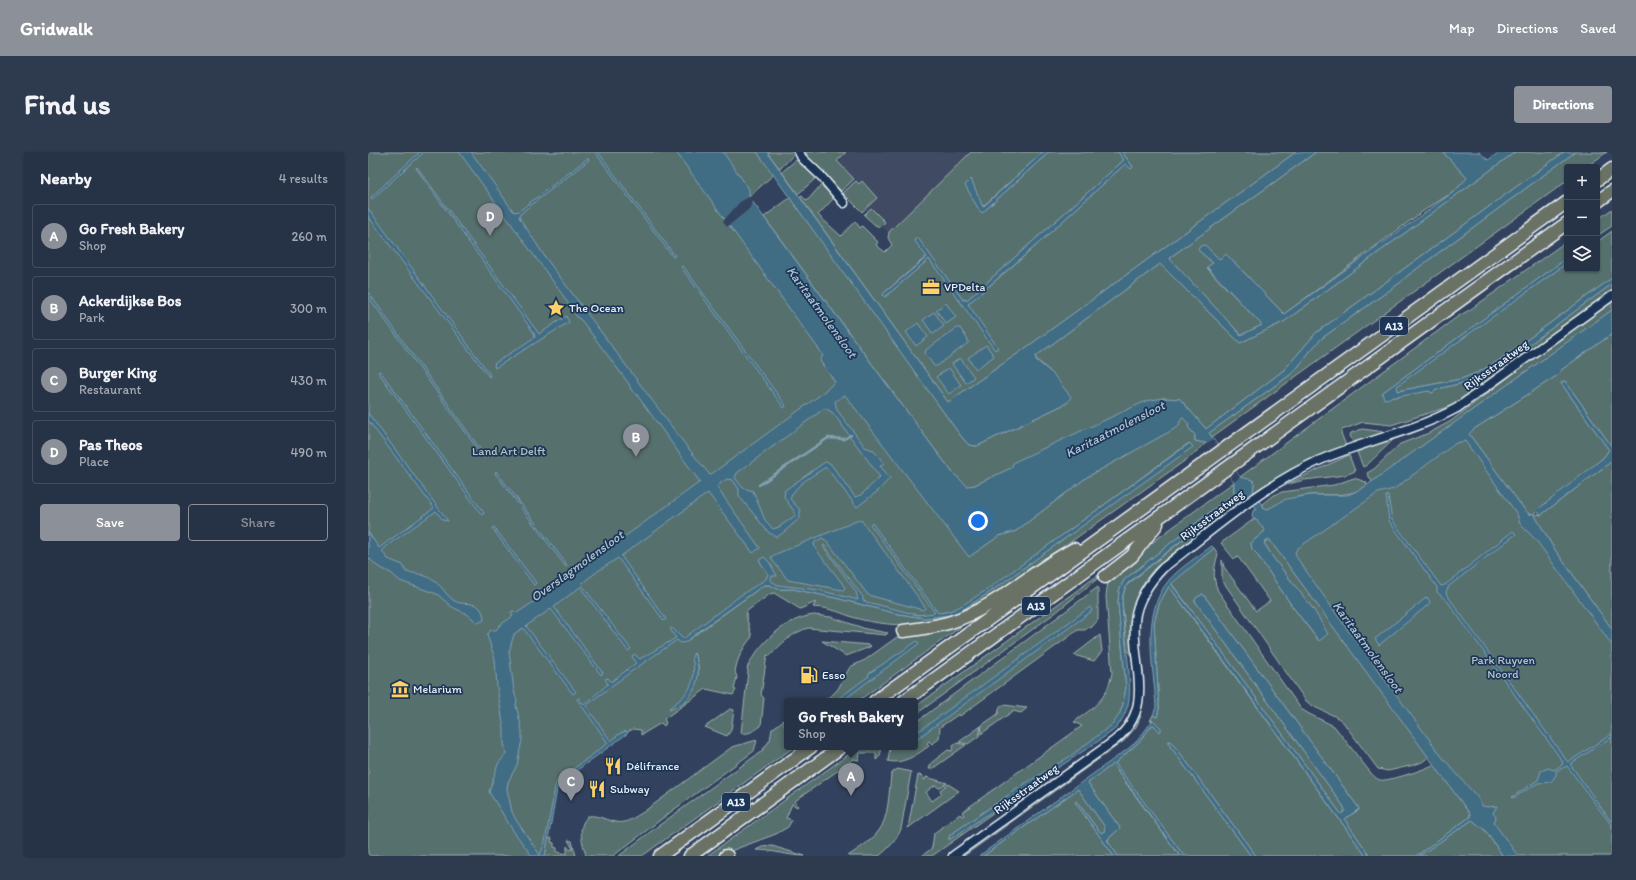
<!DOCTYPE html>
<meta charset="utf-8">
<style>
:root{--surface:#263246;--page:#2e3a4d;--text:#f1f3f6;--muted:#a4aab3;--line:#424d5f;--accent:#8c9099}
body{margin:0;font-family:Itim,sans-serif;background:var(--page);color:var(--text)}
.controls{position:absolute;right:12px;top:12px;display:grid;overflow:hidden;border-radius:4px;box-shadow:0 1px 3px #0004}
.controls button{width:36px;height:36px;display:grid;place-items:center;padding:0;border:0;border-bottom:1px solid var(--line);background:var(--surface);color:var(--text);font:20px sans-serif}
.you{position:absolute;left:610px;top:369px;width:14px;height:14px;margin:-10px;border:3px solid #fff;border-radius:50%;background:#1a73e8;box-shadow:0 0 0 6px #1a73e833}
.badge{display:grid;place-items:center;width:26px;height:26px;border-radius:50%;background:var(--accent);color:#fff;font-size:13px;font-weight:700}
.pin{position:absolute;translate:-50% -33px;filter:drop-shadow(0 1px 2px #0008)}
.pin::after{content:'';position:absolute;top:21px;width:14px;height:12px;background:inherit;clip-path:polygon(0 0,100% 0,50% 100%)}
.popup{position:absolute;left:416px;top:546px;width:134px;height:52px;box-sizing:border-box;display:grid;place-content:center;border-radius:4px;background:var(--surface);filter:drop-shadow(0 1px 3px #0005);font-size:13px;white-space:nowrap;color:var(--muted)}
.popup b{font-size:15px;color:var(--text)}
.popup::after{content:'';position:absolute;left:50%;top:100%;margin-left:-8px;border:8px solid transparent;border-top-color:var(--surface)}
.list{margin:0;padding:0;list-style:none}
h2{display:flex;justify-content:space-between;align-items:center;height:52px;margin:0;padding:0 16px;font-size:17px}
h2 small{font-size:13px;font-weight:400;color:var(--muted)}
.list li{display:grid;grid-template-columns:26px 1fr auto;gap:12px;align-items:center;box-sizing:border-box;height:64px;margin:0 8px 8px;padding:0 8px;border:1px solid var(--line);border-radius:4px}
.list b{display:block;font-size:15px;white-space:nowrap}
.list p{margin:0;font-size:13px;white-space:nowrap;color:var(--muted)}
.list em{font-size:13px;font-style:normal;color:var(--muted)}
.actions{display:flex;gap:8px;padding:12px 16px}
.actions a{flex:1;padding:9px 0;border:1px solid var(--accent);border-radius:4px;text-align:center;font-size:14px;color:var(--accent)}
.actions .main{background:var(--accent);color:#fff}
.icon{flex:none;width:22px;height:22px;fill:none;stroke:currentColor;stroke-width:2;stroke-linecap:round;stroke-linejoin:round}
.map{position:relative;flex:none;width:1244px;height:704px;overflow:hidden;border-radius:4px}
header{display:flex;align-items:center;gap:24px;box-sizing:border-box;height:56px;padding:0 20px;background:var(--accent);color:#fff}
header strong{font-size:19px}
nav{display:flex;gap:22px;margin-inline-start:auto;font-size:14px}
.intro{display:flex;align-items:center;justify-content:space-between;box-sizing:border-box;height:96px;padding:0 24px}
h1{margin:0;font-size:28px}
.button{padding:10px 18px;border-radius:4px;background:var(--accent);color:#fff;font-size:14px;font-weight:700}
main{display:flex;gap:24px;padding:0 24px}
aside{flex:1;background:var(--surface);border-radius:4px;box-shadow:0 1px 3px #0004}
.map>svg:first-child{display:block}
</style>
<header>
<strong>Gridwalk</strong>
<nav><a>Map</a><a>Directions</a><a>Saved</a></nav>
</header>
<div class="intro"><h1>Find us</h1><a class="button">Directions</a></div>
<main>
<aside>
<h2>Nearby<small>4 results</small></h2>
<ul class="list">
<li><span class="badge">A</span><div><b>Go Fresh Bakery</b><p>Shop</p></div><em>260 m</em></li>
<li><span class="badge">B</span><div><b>Ackerdijkse Bos</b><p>Park</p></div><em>300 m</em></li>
<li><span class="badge">C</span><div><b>Burger King</b><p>Restaurant</p></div><em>430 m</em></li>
<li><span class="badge">D</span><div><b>Pas Theos</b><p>Place</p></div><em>490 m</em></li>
</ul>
<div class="actions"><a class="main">Save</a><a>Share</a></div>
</aside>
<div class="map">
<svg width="1244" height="704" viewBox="0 0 1244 704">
<rect width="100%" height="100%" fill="#32425e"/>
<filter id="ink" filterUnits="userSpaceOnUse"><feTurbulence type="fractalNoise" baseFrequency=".025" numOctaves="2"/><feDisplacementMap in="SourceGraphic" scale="8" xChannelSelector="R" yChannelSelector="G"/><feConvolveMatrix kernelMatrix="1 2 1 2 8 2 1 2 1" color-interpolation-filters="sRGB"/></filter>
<g filter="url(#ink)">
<path fill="#414b63" d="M441 0H608L524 84Z"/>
<path fill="#57706d" stroke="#a0b0b2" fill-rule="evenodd" d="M0 0H313L602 396 605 402 631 384 648 379 719 325 809 275 813 266H815L821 272 820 275 827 283V289L838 291 822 305 621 448C582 473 540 478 495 468 483 466 472 459 460 457 455 455 450 456 445 455L448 450 432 457 406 441 402 442 379 459 378 464 384 485C375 495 369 507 367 520L369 525 366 537 368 538 365 543 338 537 296 567 298 571 296 574 293 571 273 583V578L265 577 254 583 189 631 175 704H0ZM821 291 824 295 619 442 594 458 582 463 556 466 526 461 468 446 425 437H410L402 433H396L320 488 319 487 394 432 401 430 411 436H425L541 462C574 466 592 459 619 440L618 439ZM326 501C338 524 323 547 302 558 307 553 314 549 319 543 330 532 329 516 325 503Z
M355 0H389L406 22 381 45Z
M399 0H428L412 17Z
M438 0H478L469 9 486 27 473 39 440 6Z
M603 0H675L614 55 603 27 598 33 614 61 681 0H750L756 8 599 148H595L550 87 559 104 515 142 517 145 561 107 628 197 600 152 662 99 757 12 763 16 765 15 754 0H928L652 200 580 250 432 45 434 44 439 49 453 33 466 46 450 63 473 84 487 69 492 76 494 74 510 90 508 93 517 100 524 93 520 86 521 80Z
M948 0H1075L1099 26 1087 39 1058 57 916 162 858 102 852 108 837 93 830 98 845 111 839 116 894 173 873 183 801 106Z
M1147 0H1196L948 181 916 218 838 277 812 247 795 246 607 333 599 335 585 321 565 295 396 65 423 45 592 283 601 293 609 294 699 251 685 222 668 207V204L792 112 872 191 917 169Z
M1207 0H1239L1218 15H1199V29L844 285 841 281 926 220 943 198 954 186 1033 130 1039 124Z
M428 8 448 26 430 42 414 20Z
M488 29 491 32 494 29 509 46 494 60 475 41Z
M503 56 517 70 512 75 507 73 496 63Z
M1244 57V74L1229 84V68Z
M1244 79V126L1130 209 1111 220 1093 227 1030 239 1028 234 1199 111V117H1229V90Z
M1199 89V106L1014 241 1061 239 1064 241 1070 237 1102 229 1132 214 1244 132V138L1089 252 1023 273 995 270 974 278 973 281 978 294 908 327 887 340 885 339 886 332 872 325 1089 165 1103 157Z
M1244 149V158L1004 330 999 321 1006 317 1032 292 1061 281 1083 269 1180 195Z
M1244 182V295L1197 229 1193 231 1241 298 1235 306 1169 360C1163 364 1160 362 1156 357L1101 282 1106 277 1190 223 1193 218Z
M994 277 1018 280 985 291 982 283 983 281Z
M1094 281 1244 485V704H1144L919 396Z
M1027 286 999 313 995 315 989 300Z
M981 303 987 319 978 323 936 328 917 333Z
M1244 309V477L1185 395 1167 364 1170 362 1173 363Z
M986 326 998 330 999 333C983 346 964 342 944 343 927 344 915 349 900 357L896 356 894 352 904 344 914 340 966 333Z
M866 330V345L875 347 870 353 798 407 786 417 777 428 771 440 766 454V508L759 498 754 448 757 436 760 432 864 348 861 345 756 428 751 439 750 451 758 536 755 552 748 574 564 704H554L564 696 566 681 592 662 594 664 596 663 594 660 714 574 706 570C726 555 739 548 744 521L738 444 740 429 754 415 790 386ZM658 631 660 635 581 687 582 683Z
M886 367 889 368 897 379 883 391 884 397 889 402 924 454 950 488 946 458 906 407 896 391 901 387 1061 605 1054 610 1046 613 1020 619 1010 617 975 570C964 560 949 559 938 549L854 428V408L856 415 888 459 902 449 870 405 866 407 853 391Z
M846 396 850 402C846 417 844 424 850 439L933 557 941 562 966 574 1002 620C1005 623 1008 627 1012 628 1018 630 1060 617 1066 612L1102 662V665L1048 704H1002L977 668V666L991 658 990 655 835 442 828 446 827 449 976 655 977 659 973 662 834 472 803 431Z
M733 421 734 423 687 461 547 563V555Z
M801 434 998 704H888L815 605 802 589 800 590 802 594 883 704H816L749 615 747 611 771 590 784 573H786L792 579 793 576 785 568 782 569 785 563 789 565 791 556 786 471 791 452Z
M730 435V468L723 476 721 475 717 478H710L592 564 591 562 572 575 571 587 564 592 561 589 559 591 561 594C550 602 535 613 520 609L522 595H547V571Z
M446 463 463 465 498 477 520 481 518 483 440 476C426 480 412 492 402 504L399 503 393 543 396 546 393 574C387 578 380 583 373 581L380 519 379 516C391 491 418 466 446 463Z
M605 466 490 549H454L464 543 470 537 482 515 497 508 529 485Z
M732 483 734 499 726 509 706 503Z
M454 489 502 493 503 494 502 495 478 504Z
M636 553 659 556 653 561 645 559 613 582 614 573 630 562 632 554Z
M362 557 366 558 363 578 359 584 337 575Z
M770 563 773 564 768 575 756 589 596 704H592L754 587 765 574Z
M417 567 416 573H419V595H426L274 704H251L286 677 394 599 402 588 404 577Z
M613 574 611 584 600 592 591 590Z
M389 588 386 599 304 659 245 704H218C215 690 208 676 220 664 233 662 244 673 256 670 262 669 268 664 274 661L364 595Z
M589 591 598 593 564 617H561L563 611 580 598 584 599 585 594Z
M491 595H514L512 604 508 608V601H492L491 608 486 607 427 649 430 654 429 655 424 652 418 666 424 668 420 675 408 682 349 704H339Z
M745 612 749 619 812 704H750L740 690V687L752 676 720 631Z
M530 617 543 620 533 677C528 689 521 696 511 704H480C490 697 502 690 510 680 521 667 521 639 523 623L526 619Z
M550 623 555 624V627L557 628 558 625 579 631 571 636 567 633 558 640 564 649 574 642 572 638 580 632 591 639 540 676Z
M710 637 737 675V678L734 681 731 679 710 651 707 650 746 704H615Z
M1104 668 1116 677 1135 704H1051Z
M180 686H184L183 690 186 691V695L189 696V700L199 702V694L202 698 205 697 200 688 204 689 208 704H177Z
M404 694 437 704C421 704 405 698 388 698L394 695Z"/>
<path fill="#406c84" stroke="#83a1b2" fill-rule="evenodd" d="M52 0H56L4 47 3 45Z
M91 0H103L146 60 151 59 220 6 221 8 153 61 151 65 177 105 316 291 342 323 452 243 467 230 452 209 455 203 308 0H355L381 37V45L565 295 585 321 599 334 607 333 643 316 646 310 778 249 795 246 812 247 838 277 916 218 948 181 1196 0H1207L1039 124 1033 130 954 186 943 198 926 220 841 281 872 325 885 328 886 332 885 340 896 356 900 357 918 347 943 343H980L995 336 1244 158V182L1193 218 1190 223 1106 277 1101 282 1156 357 1161 362H1166L1185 395 1244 477V493L1168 388 1152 372 1149 362 1097 289 1088 291 1026 337 1010 341 930 396 927 400 929 406 984 484 992 493 999 494 1005 503 1004 510 1075 606 1110 646 1114 654 1120 655 1129 654 1125 661 1128 665 1126 671 1150 704H1135L1116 677 1104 668 1051 704H1048L1102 665V662L901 387 896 391 906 407 946 458 960 482 951 489 924 454 889 402 884 397 883 391 897 379 889 368 886 367 884 364 885 359 889 357 879 344 875 347 866 345V330L838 291 827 289V283L820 275 821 272 815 266 813 267 810 275 719 325 648 379 631 384 601 405 477 243 467 249 469 258 497 295 505 298 516 311 512 314 522 326 510 339 489 355 458 315C446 323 427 332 422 347L432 358V366L416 380 409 385 401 381 371 344V337L365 328 359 327 350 333V337L392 396 385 401 340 341 253 404 298 467 296 469 250 406 230 419 213 432 263 497 260 499 212 435 186 455 235 521 233 523 183 457 158 474 208 540 205 542 155 476 146 482 141 500 146 539 149 549 148 553 154 579V587L149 613 140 630 139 637 144 660 148 668 172 703 177 690 188 630 240 591 209 547 211 546 216 553 240 532 237 527 240 526 243 530 268 511 264 504 266 502 272 507 308 486 302 477 304 476 315 487 373 443 398 427 400 422 391 408 396 405 402 411 409 424H403V429L410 433 450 438 490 448 488 440 455 394 456 393 495 445V449L550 463 567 461 502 372 504 371 570 461C589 460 601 448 617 439L822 291 825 295 619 442 594 458 582 463 556 466 526 461 468 446 425 437H410L402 433H396L330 480 318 490 313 491 309 488C278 509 247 530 218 554L243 589 251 582 258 579 260 581 190 632 177 704H164L146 680 121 640 130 612 138 602 136 591V577L129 535 127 507 119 483 123 478H128L132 473 145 464 143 460 145 459 149 461 173 445 170 438 172 437 176 443 332 330 269 243 263 238 261 232 214 169 209 165 194 142ZM457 256 465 261 512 325 493 343 487 345 462 311 457 310 417 338 416 345 426 359 428 363 411 375 405 377 397 368 385 339 375 336 367 326 369 321Z
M227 0H230L307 104 305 105Z
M389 0H399L580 250 652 200 928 0H948L801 106 873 183 894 173 839 115 845 111 830 98 832 94 837 93 852 108 858 102 916 162 1087 39 1099 26 1075 0H1111L1120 8 1132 0H1147L917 169 872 191 792 112 668 204V208L685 222 703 245 699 251 609 294 601 293 592 283Z
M675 0H681L614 61 611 58 597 33 603 27 615 55Z
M750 0H754L765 15 763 17 757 12 672 90 600 152 630 196 627 198 561 107 517 145 515 142 559 105 546 88 550 86 595 148H599L756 8Z
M49 15 171 182 198 164 201 170 127 216 126 212 167 185 166 181 48 16Z
M0 56 112 209 122 223 121 225 0 64Z
M1199 106V111L1029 234 1030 239 1093 227 1111 220 1130 209 1244 126V132L1132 214 1102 229 1070 237 1064 241 1061 239 1016 247 1014 241Z
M315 114 418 254 416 256 313 115Z
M0 140 117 304 116 306 0 144Z
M578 151 588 165 578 172 568 158Z
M566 160 576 174 565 182 555 168Z
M550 171 560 185 548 194 538 180Z
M589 176H592L600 188V191L569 214H566L557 201 558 198Z
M618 193 626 204 608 217 600 206Z
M592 206 606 225 598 231 584 212Z
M581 216 593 233 581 242 568 225Z
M12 219 116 361 114 363 10 220Z
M1197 229 1244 295V309L1173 363 1169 359 1173 355 1235 306 1241 298 1193 231Z
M0 261 80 369 75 368 68 359 20 393 14 399 20 407 35 413 38 420C55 422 62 424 74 436 77 440 81 445 85 448 96 456 114 444 116 468L110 471 99 462 84 455 69 442 32 429 23 421 9 414 0 405V380L11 396 66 356 0 268Z
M128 319 197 410 199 414 198 415 127 321Z
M1018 344H1020L1024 368 1073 434 1077 433 1145 379 1148 382 1081 434 1078 440 1079 443 1199 609 1200 610 1244 582V585L1202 612 1244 671V674L1199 614 1188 619V623L1183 630 1170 631 1145 646 1144 645 1170 628 1173 619 1180 616 1186 618 1194 613 1195 610 1080 450 1069 440V435L1021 369Z
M861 345 864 348 760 431C752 443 754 454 755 467 757 490 765 532 760 553 758 561 753 569 749 575 744 580 737 584 732 588L581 688 582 683 658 631 701 605 745 572 752 561 755 552 758 536 750 451 751 439 756 428Z
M491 368 494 369 555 452 557 456 555 458 500 443 459 389 454 386 446 391 447 396 474 431 477 436 475 438 420 428 405 409 403 405 408 402Z
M126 375 168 431 166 433 124 376Z
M844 394 846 396 803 432 834 472 973 662 977 659 976 655 827 449 828 446 835 442 990 655 991 657 978 666 977 668 1002 704H998L831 474 801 434 791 452 786 471 791 556 789 565 785 563 788 555C786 514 772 463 801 428 813 415 830 404 844 394Z
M1059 445 1062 450 1060 453 1011 493 1007 487Z
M722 455 724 459 550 586 547 582Z
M549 489 551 491 549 493 474 549H467L501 524 500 522Z
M326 501C334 517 330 539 316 550 312 553 307 555 302 558L301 556C321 542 330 530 324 505Z
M785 568 793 576V579L792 580 786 573H784L771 590 747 611 816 704H812L745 612 720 631 752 676 739 688 750 704H746L707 650 708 649 710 651 731 679 734 681 736 680 737 675 710 637 615 704H611L761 596 769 589Z
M802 589 815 605 888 704H883L802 594 800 590Z"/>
<path fill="#32425e" d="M383 44 386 48 381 57 359 75 355 69 372 50Z
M845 287 872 325 866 330 838 292Z"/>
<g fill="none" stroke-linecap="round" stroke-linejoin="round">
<path stroke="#83a1b2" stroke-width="2.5" d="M391 333 460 286 476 287 483 283"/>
<g stroke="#e8f1f8" stroke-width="11">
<path id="minor" d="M431 0 434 6 453 24 476 51
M585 704 746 589C789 555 763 514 767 469 768 450 782 429 795 416 844 378 893 335 950 309 995 289 1045 280 1089 256L1244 144"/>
</g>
<g stroke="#e8f1f8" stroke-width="15">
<path id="highway" d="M1229 28 1244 17
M1229 50 1244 39
M737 425 764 404 789 372
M535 479C551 477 567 475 583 470 629 455 664 419 706 397
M507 549 1199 50
M536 549 1199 71
M292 704 443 595
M322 704 473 595
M358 704H359"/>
</g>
<use href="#minor" stroke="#1d3557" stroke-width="8"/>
<use href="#highway" stroke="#6b7165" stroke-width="12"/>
</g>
</g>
<defs>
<g id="office-bare" transform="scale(1.38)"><path d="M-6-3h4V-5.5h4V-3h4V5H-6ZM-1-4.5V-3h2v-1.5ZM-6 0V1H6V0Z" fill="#ffd166" stroke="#1d3557" stroke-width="2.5" paint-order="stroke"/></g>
<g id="sight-bare" transform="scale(1.38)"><path d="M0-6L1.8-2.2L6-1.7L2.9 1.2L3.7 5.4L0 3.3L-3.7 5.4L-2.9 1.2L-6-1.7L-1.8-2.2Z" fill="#ffd166" stroke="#1d3557" stroke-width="2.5" paint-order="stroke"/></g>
<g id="fuel-bare" transform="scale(1.38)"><path d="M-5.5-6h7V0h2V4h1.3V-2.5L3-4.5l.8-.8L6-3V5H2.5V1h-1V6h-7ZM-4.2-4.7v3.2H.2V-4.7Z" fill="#ffd166" stroke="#1d3557" stroke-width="2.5" paint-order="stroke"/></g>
<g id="museum-bare" transform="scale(1.38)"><path d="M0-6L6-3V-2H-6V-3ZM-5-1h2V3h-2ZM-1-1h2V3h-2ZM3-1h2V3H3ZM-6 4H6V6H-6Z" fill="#ffd166" stroke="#1d3557" stroke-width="2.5" paint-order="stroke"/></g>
<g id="restaurant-bare" transform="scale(1.38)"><path d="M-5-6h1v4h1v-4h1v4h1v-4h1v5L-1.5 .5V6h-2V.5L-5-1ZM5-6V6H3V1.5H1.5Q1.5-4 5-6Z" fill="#ffd166" stroke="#1d3557" stroke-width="2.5" paint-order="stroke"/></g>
</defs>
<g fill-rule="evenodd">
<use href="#office-bare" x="563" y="135"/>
<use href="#sight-bare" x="188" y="156"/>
<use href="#fuel-bare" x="441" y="523"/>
<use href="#museum-bare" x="32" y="537"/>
<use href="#restaurant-bare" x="245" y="614"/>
<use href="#restaurant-bare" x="229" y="637"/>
</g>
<g text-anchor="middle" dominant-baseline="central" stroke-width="3.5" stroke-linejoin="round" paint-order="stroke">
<g fill="#1d3557" stroke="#abb9c8" stroke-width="1">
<rect x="1012" y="165" width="28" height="18" rx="3"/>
<rect x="654" y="445" width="28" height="18" rx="3"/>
<rect x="354" y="641" width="28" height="18" rx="3"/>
</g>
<g font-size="11" font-weight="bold" fill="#e8f1f8">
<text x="1026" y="174">A13</text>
<text x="668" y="454">A13</text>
<text x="368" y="650">A13</text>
</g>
<g font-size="12" fill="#e8f1f8" stroke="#1d3557" text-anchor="start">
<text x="576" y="135">VPDelta</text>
<text x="201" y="156">The Ocean</text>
<text x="454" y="523">Esso</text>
<text x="45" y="537">Melarium</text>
<text x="258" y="614">Délifrance</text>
<text x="242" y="637">Subway</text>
</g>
<g font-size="12" fill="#e8f1f8" stroke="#1d3557">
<text transform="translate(1128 213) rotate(-36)">Rijksstraatweg</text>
<text transform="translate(844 363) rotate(-37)">Rijksstraatweg</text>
<text transform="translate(658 637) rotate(-36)">Rijksstraatweg</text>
</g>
<g font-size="12" fill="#b5c4c7" stroke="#1d3557">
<text x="141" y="299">Land Art Delft</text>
<text x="1135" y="508">Park Ruyven<tspan x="1135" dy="14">Noord</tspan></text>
</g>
<g font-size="13" font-style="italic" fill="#adc2cf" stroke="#1d3557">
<text transform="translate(454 160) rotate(54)">Karitaatmolensloot</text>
<text transform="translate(747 277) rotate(-27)">Karitaatmolensloot</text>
<text transform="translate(209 414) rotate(-36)">Overslagmolensloot</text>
<text transform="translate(1000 495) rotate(54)">Karitaatmolensloot</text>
</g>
</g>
</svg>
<div class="controls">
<button>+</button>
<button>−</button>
<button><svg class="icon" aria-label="layers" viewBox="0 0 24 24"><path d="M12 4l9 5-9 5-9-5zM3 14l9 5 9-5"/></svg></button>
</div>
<div class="you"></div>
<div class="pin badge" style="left:483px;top:644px">A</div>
<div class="popup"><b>Go Fresh Bakery</b>Shop</div>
<div class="pin badge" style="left:268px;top:305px">B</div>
<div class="pin badge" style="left:203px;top:649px">C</div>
<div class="pin badge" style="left:122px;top:84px">D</div>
</div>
</main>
